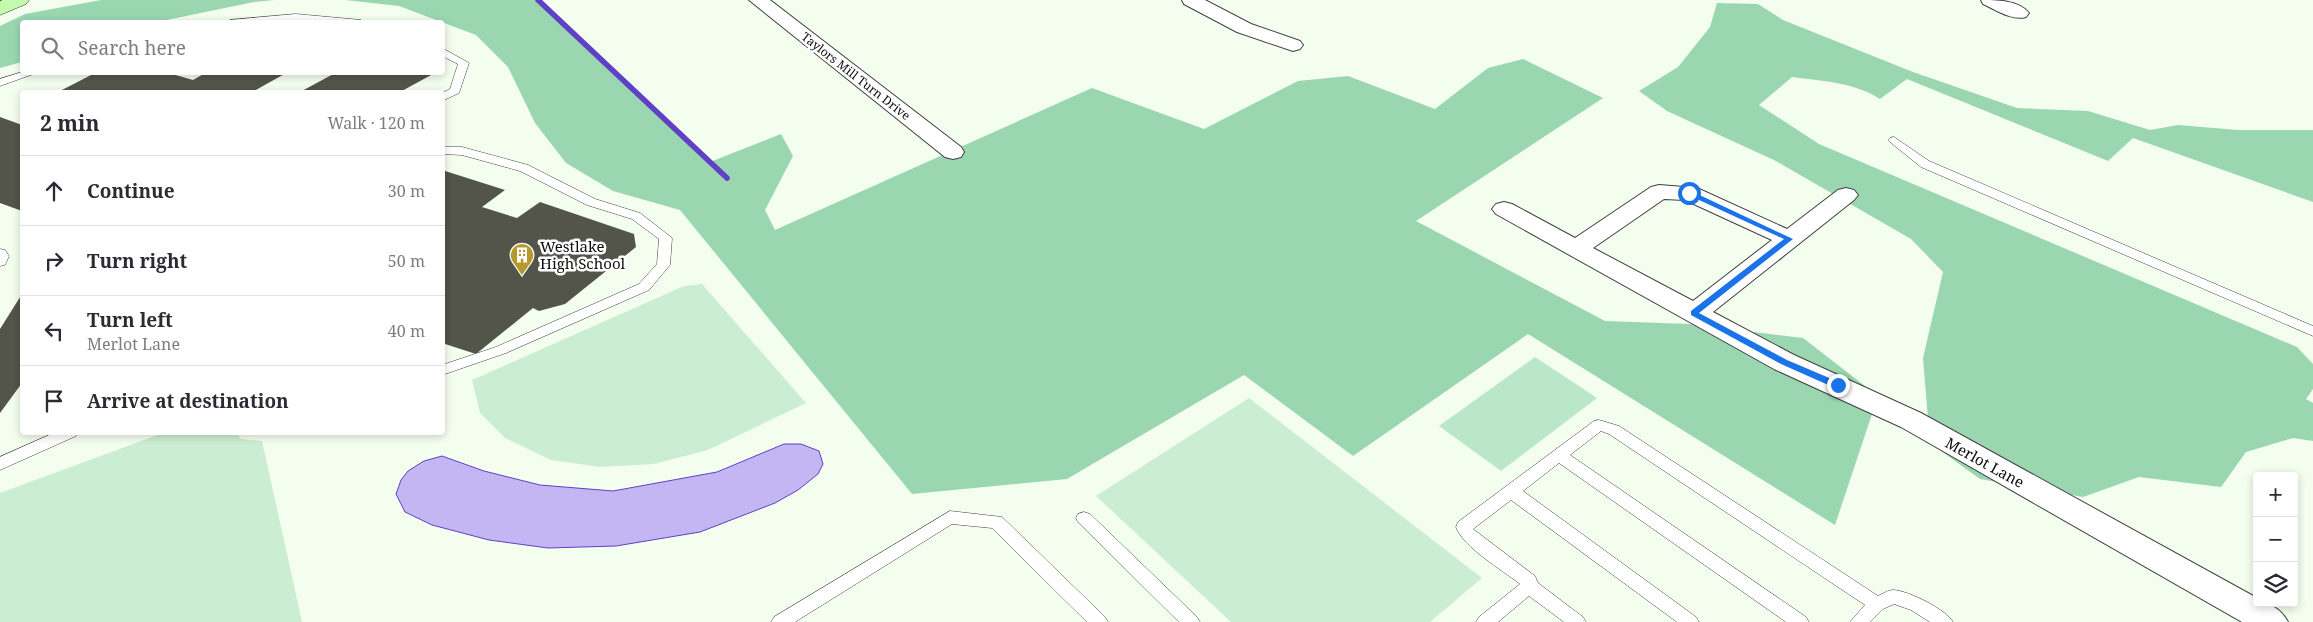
<!DOCTYPE html>
<meta charset="utf-8">
<style>
:root{--surface:#fff;--page:#f2f2f3;--text:#2b2b33;--muted:#7c7c81;--line:#e1e1e2}
body{margin:0;font-family:"Noto Serif",serif;background:var(--page);color:var(--text)}
.controls{position:absolute;right:15px;bottom:15px;display:grid;overflow:hidden;border-radius:5px;box-shadow:0 2px 8px #0003}
.controls button{width:45px;height:45px;display:grid;place-items:center;padding:0;border:0;border-bottom:1px solid var(--line);background:var(--surface);color:var(--text);font:25px sans-serif}
.stop{position:absolute;width:15px;height:15px;margin:-11px;border:4px solid #1a73e8;border-radius:50%;background:#fff}
.stop.end{background:#1a73e8;border-color:#fff;box-shadow:0 1px 5px #0008}
.list{margin:0;padding:0;list-style:none}
h2{display:flex;justify-content:space-between;align-items:center;height:65px;margin:0;padding:0 20px;font-size:21px}
h2 small{font-size:16px;font-weight:400;color:var(--muted)}
.list li{display:grid;grid-template-columns:32px 1fr auto;gap:15px;align-items:center;box-sizing:border-box;height:70px;padding:0 20px;border-top:1px solid var(--line)}
.list b{display:block;font-size:19px;white-space:nowrap}
.list p{margin:0;font-size:16px;white-space:nowrap;color:var(--muted)}
.list em{font-size:16px;font-style:normal;color:var(--muted)}
.icon{flex:none;width:28px;height:28px;fill:none;stroke:currentColor;stroke-width:2;stroke-linecap:round;stroke-linejoin:round}
.map{position:relative;flex:none;width:2313px;height:622px;overflow:hidden}
.search{position:absolute;background:var(--surface);box-shadow:0 2px 8px #0003;left:20px;top:20px;width:425px;height:55px;display:flex;align-items:center;gap:12px;box-sizing:border-box;padding:0 18px;border-radius:5px;color:var(--muted);font-size:19px}
.panel{position:absolute;background:var(--surface);box-shadow:0 2px 8px #0003;left:20px;top:90px;width:425px;height:345px;border-radius:5px}
.map>svg:first-child{display:block}
</style>
<div class="map">
<svg width="2313" height="622" viewBox="0 0 2313 622">
<rect width="100%" height="100%" fill="#f4feee"/>
<path fill="#bae7c8" d="M1535 357 1597 398 1501 471 1439 426Z"/>
<path fill="#9ad7b1" d="M101 0H274L254 2 157 22H22V62L0 68V26L25 14Z
M345 0H538L710 162 781 134 793 156 765 210 775 230 1092 88 1204 129 1298 81 1348 76 1435 109 1488 68 1523 59 1603 98 1416 221 1605 321 1690 324 1803 338 1878 396 1835 525 1528 334 1353 456 1244 375 1067 479 912 494 680 210 613 191 566 163 535 123 508 67 476 35 399 6Z
M1717 3 1758 4 1783 20 1913 72 2017 108 2088 111 2150 130 2178 125 2238 130H2313V202L2133 138 2108 161 1907 79 1880 99C1854 82 1821 81 1792 77L1759 105 1819 144 2297 347 2313 364V389L2306 399 2313 403V441L2293 438 2246 452 2221 487 2139 477 2083 497 1980 479 1930 443 1923 358 1943 272 1911 239 1776 161 1667 111 1639 91 1678 67 1710 27Z"/>
<path fill="#cbeed2" d="M702 284 806 403 708 450 654 464 600 467 551 460 505 438 480 413 472 380 684 286Z
M1249 398 1482 578 1430 622H1231L1096 496Z
M193 433H238L240 439 262 441 302 622H0V493L163 433Z"/>
<path fill="#c3b6f3" stroke="#6040c6" d="M784 444H801L819 451 823 464 818 474 798 490 775 503 700 532 616 546 548 548 489 540 432 525 405 512 396 494 401 480 408 471 424 461 442 456 484 471 540 485 613 491 717 472Z"/>
<g fill="none" stroke-linecap="round" stroke-linejoin="round">
<path stroke="#6040c6" stroke-width="5.5" d="M538 0 727 178"/>
</g>
<path fill="#53554a" d="M97 72H165L193 80 207 72H288L252 92H58Z
M337 72H428L433 74 400 92H300Z
M0 117 22 125V211L0 203Z
M442 170 505 190 482 207 517 218 540 202 634 234 636 247 565 304 539 311 533 308 476 354 442 343Z
M22 294V383L0 413V329Z"/>
<g fill="none" stroke-linecap="round" stroke-linejoin="round">
<g stroke="#404040" stroke-width="1">
<path id="lane" d="M296 14 361 20 362 22H229L230 20Z
M442 48 469 63 459 93 442 101V93L450 89 458 64 442 56Z
M22 72H39L0 86V79Z
M1894 137 1929 161 2313 326V336L1921 167 1890 142 1888 140 1890 138Z
M442 147H462L528 165 595 199 640 213 672 238 670 265 649 290 506 353 442 375V365L496 347 639 284 657 264 659 239 632 219 587 205 520 171 462 155 442 154Z
M0 249 5 250 9 256 5 265 0 266Z
M1599 420 1619 426 1878 596C1882 594 1889 590 1893 590 1907 590 1947 610 1953 622H1930L1911 610 1894 604 1883 609 1870 622H1850L1865 605 1609 434 1601 431 1570 455 1806 617 1809 622H1786L1559 463 1523 491 1696 617 1699 622H1677L1511 500 1473 529 1535 576 1538 583 1583 617 1586 622H1564L1529 596 1498 622H1476L1479 617 1520 584C1501 569 1464 548 1456 527L1458 522 1594 421Z
M56 432H78L76 436 0 470V457Z
M950 511 1002 517 1105 617 1108 622H1087L992 528 952 524 795 622H771L774 617Z
M1084 512 1090 514 1197 617 1200 622H1179L1078 522 1076 518 1078 514Z"/>
</g>
<g stroke="#404040" stroke-width="2">
<path id="street" d="M749 0H770L961 147 964 152 961 157 953 159 945 157Z
M1182 0H1205L1251 24 1300 41 1303 45 1300 49 1293 51 1237 32 1184 4Z
M1981 0C1996 0 2019 0 2029 13L2026 17C2012 21 1996 10 1983 4Z
M1659 185 1697 188 1787 229 1838 190 1846 188 1854 190 1858 195 1854 200 1713 312 1794 355 1921 413 2257 598V603C2271 603 2281 609 2288 622H2242L1901 427 1774 369 1496 214 1492 209 1496 204 1504 202 1512 204 1575 238 1651 187ZM1664 199 1685 200 1772 240 1693 301 1593 248Z"/>
</g>
<g stroke="#2f2f2f" stroke-width="1">
<path id="secondary" d="M3 0H29L26 4 0 15V1Z"/>
</g>
<use href="#lane" fill="#fff" fill-rule="evenodd"/>
<use href="#street" fill="#fff" fill-rule="evenodd"/>
<use href="#secondary" fill="#c2fbad" fill-rule="evenodd"/>
</g>
<path fill="#1a73e8" d="M1686 191H1691L1793 239 1699 313 1787 360 1841 383V388H1835L1781 364 1691 315V311L1784 239 1686 194Z"/>
<defs>
<g id="building-pin" transform="scale(1.25)"><path d="M0 17L-7.5 6A9.5 9.5 0 1 1 7.5 6Z" fill="#b6992c" stroke="#fff"/><path d="M-4-6H4V6H1V3H-1V6H-4ZM-2.5-4.3h1.7v1.8h-1.7ZM.8-4.3h1.7v1.8H.8ZM-2.5-1h1.7V.8h-1.7ZM.8-1h1.7V.8H.8Z" fill="#fff"/></g>
</defs>
<g fill-rule="evenodd">
<use href="#building-pin" x="522" y="255"/>
</g>
<g text-anchor="middle" dominant-baseline="central" stroke-width="5" stroke-linejoin="round" paint-order="stroke">
<g font-size="12" fill="#0d0d0d" stroke="#fff">
<text transform="translate(856 76) rotate(38)">Taylors Mill Turn Drive</text>
</g>
<g font-size="15" fill="#0d0d0d" stroke="#fff" text-anchor="start">
<text x="540" y="246">Westlake<tspan x="540" dy="17">High School</tspan></text>
</g>
<g font-size="15" fill="#0d0d0d" stroke="#fff">
<text transform="translate(1985 462) rotate(29)">Merlot Lane</text>
</g>
</g>
</svg>
<div class="controls">
<button>+</button>
<button>−</button>
<button><svg class="icon" aria-label="layers" viewBox="0 0 24 24"><path d="M12 4l9 5-9 5-9-5zM3 14l9 5 9-5"/></svg></button>
</div>
<div class="stop" style="left:1689px;top:193px"></div>
<div class="stop end" style="left:1838px;top:385px"></div>
<div class="search"><svg class="icon" aria-label="search" viewBox="0 0 24 24"><circle cx="10" cy="10" r="6"/><path d="M15 15l6 6"/></svg>Search here</div>
<section class="panel">
<h2>2 min<small>Walk · 120 m</small></h2>
<ul class="list">
<li><svg class="icon" aria-label="ahead" viewBox="0 0 24 24"><path d="M12 20V5M6 11l6-6 6 6"/></svg><div><b>Continue</b></div><em>30 m</em></li>
<li><svg class="icon" aria-label="right" viewBox="0 0 24 24"><path d="M7 20v-9h11M14 6l5 5-5 5"/></svg><div><b>Turn right</b></div><em>50 m</em></li>
<li><svg class="icon" aria-label="left" viewBox="0 0 24 24"><path d="M17 20v-9H6M10 6l-5 5 5 5"/></svg><div><b>Turn left</b><p>Merlot Lane</p></div><em>40 m</em></li>
<li><svg class="icon" aria-label="arrive" viewBox="0 0 24 24"><path d="M6 21V4h12l-3 4 3 4H6"/></svg><div><b>Arrive at destination</b></div></li>
</ul>
</section>
</div>
